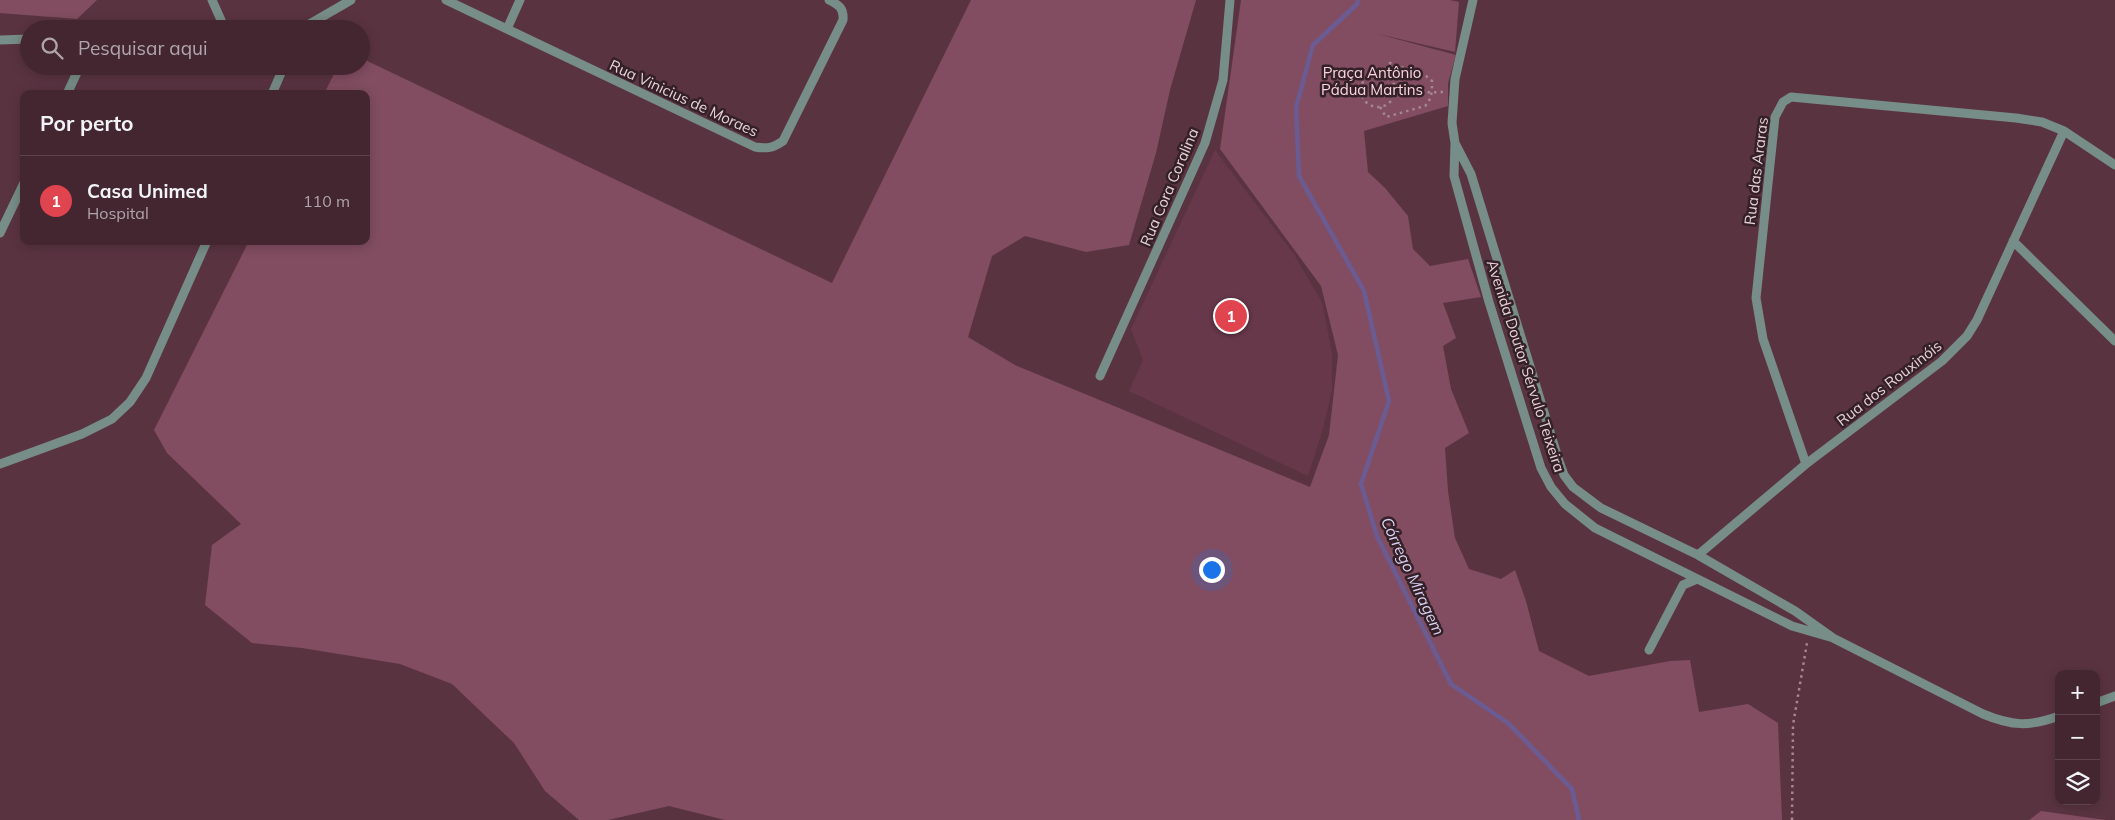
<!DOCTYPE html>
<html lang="pt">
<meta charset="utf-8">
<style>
:root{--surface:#442631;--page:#4b2e39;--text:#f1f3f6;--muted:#afa5ab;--line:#5c434d;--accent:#0fd5b4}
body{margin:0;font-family:Mulish,sans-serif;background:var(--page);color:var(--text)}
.controls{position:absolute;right:15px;bottom:15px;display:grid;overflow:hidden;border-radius:10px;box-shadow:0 2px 12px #0003}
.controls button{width:45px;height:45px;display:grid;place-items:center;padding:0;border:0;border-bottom:1px solid var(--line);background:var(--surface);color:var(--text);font:25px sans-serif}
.you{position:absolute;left:1211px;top:569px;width:18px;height:18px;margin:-12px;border:4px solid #fff;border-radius:50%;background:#1a73e8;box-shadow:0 0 0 8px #1a73e833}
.badge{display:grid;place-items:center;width:32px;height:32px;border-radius:50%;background:var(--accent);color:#fff;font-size:16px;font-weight:700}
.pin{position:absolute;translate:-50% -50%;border:2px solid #fff;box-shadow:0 1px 5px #0006}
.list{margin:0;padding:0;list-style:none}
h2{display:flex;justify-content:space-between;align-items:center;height:65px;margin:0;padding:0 20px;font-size:21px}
h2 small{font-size:16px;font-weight:400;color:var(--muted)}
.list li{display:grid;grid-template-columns:32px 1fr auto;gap:15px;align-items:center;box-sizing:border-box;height:90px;padding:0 20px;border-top:1px solid var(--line)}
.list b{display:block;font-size:19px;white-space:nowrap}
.list p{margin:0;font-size:16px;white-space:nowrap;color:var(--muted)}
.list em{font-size:16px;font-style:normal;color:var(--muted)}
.icon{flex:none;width:28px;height:28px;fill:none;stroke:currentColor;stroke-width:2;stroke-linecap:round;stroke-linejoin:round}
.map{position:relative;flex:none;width:2115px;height:820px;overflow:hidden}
.search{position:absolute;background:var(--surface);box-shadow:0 2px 12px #0003;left:20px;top:20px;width:350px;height:55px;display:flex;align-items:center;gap:12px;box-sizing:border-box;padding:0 18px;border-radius:28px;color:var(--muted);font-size:19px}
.panel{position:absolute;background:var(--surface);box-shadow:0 2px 12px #0003;left:20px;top:90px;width:350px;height:155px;border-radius:10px}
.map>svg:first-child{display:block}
</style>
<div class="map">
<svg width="2115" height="820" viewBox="0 0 2115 820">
<rect width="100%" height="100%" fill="#5a3341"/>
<path fill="#67384a" d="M1215 150 1293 253 1322 302 1332 353V390L1322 432 1308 476 1129 391 1143 360 1131 329Z"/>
<path fill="#824d61" d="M0 0H97L77 19 0 13Z
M971 0H1196L1170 90 1156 153 1129 245 1086 252 1025 236 992 256 968 337 1015 365 1310 487 1329 435 1338 355 1321 286 1220 149 1241 0H1450L1459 2 1455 52 1374 33 1456 55 1448 83V106L1364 131 1368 172 1385 188 1408 216 1413 249 1430 266 1468 259 1481 297 1443 303 1456 338 1443 346 1451 389 1469 433 1445 448 1448 491 1455 538 1469 569 1501 579 1515 570 1526 601 1539 651 1589 676 1670 661 1690 660 1699 712 1748 704 1778 723 1782 820H725L669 806 608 820H579L545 791 514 743 452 684 400 664 302 648 252 643 205 605 212 545 241 524 167 453 154 430 249 241H366V94H324L338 66H361V58L832 283Z
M2041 811 2106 820H2029Z"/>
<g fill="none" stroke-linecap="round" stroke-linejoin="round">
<path stroke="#6b5b93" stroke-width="4.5" d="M1358 0 1357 4 1313 45 1296 108 1299 176 1364 291 1389 401 1361 484 1377 536 1451 684 1508 723 1572 789 1579 820"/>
<path stroke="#a58691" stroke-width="2.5" stroke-dasharray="2.5 4" stroke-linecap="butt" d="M1361 90a17 17 0 1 1 34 0a17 17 0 1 1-34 0Z
M1395 93 1444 92
M1380 107 1386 117 1425 106C1432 99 1432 91 1432 81L1426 76 1390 63 1385 75
M1792 820 1793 725 1807 643"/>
<path stroke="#778d87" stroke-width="9" d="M212 0 225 29
M446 0 755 147C767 149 773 148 783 141L843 20C844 8 839 5 829 0
M1473 0 1455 79 1452 123 1455 143 1454 176 1489 302 1541 468 1551 487 1565 504 1595 528 1792 626 1830 637
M301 29 351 0
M507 29 520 0
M0 40 29 39
M67 94 80 66
M272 94 284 66
M1455 143 1471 174 1559 461 1564 475 1573 487 1601 508 1698 555 1795 611 1833 638 1983 714C2012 726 2029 727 2059 716
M0 233 24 183
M2013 241 2115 341
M1100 376 1205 143 1223 80 1230 0
M0 464 82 434 112 419 130 402 146 378 207 241
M1806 464 1763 339 1756 298 1775 117 1783 102 1791 97 2016 118 2042 122 2064 131 2115 165
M1698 555 1806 464 1942 361 1967 336 1977 320 2064 131
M1649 650 1683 585 1697 579
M2096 703 2115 696"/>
</g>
<g text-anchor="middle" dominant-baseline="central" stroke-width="5" stroke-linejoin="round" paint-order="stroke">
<g font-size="15" fill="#fcd4e1" stroke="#332127">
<text x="1372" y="72">Praça Antônio<tspan x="1372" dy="17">Pádua Martins</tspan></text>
</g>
<g font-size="15" fill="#e9d0d8" stroke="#332127">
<text transform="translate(684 98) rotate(25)">Rua Vinicius de Moraes</text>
<text transform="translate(1756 171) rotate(-83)">Rua das Araras</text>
<text transform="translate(1169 187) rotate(-67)">Rua Cora Coralina</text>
<text transform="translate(1526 366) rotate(72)">Avenida Doutor Sérvulo Teixeira</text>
<text transform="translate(1889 383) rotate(-38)">Rua dos Rouxinóis</text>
</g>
<g font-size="16" font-style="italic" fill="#dbd3f5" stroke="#332127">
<text transform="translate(1413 576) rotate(65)">Córrego Miragem</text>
</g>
</g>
</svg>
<div class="controls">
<button>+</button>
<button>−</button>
<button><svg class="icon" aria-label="layers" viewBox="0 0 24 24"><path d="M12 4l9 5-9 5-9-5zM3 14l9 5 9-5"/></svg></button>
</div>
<div class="you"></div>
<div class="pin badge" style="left:1231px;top:316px;background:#e0444e">1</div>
<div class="search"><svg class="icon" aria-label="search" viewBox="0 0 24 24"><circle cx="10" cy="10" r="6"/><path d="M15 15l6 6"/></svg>Pesquisar aqui</div>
<section class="panel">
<h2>Por perto<small></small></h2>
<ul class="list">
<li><span class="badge" style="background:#e0444e">1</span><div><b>Casa Unimed</b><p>Hospital</p></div><em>110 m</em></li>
</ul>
</section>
</div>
